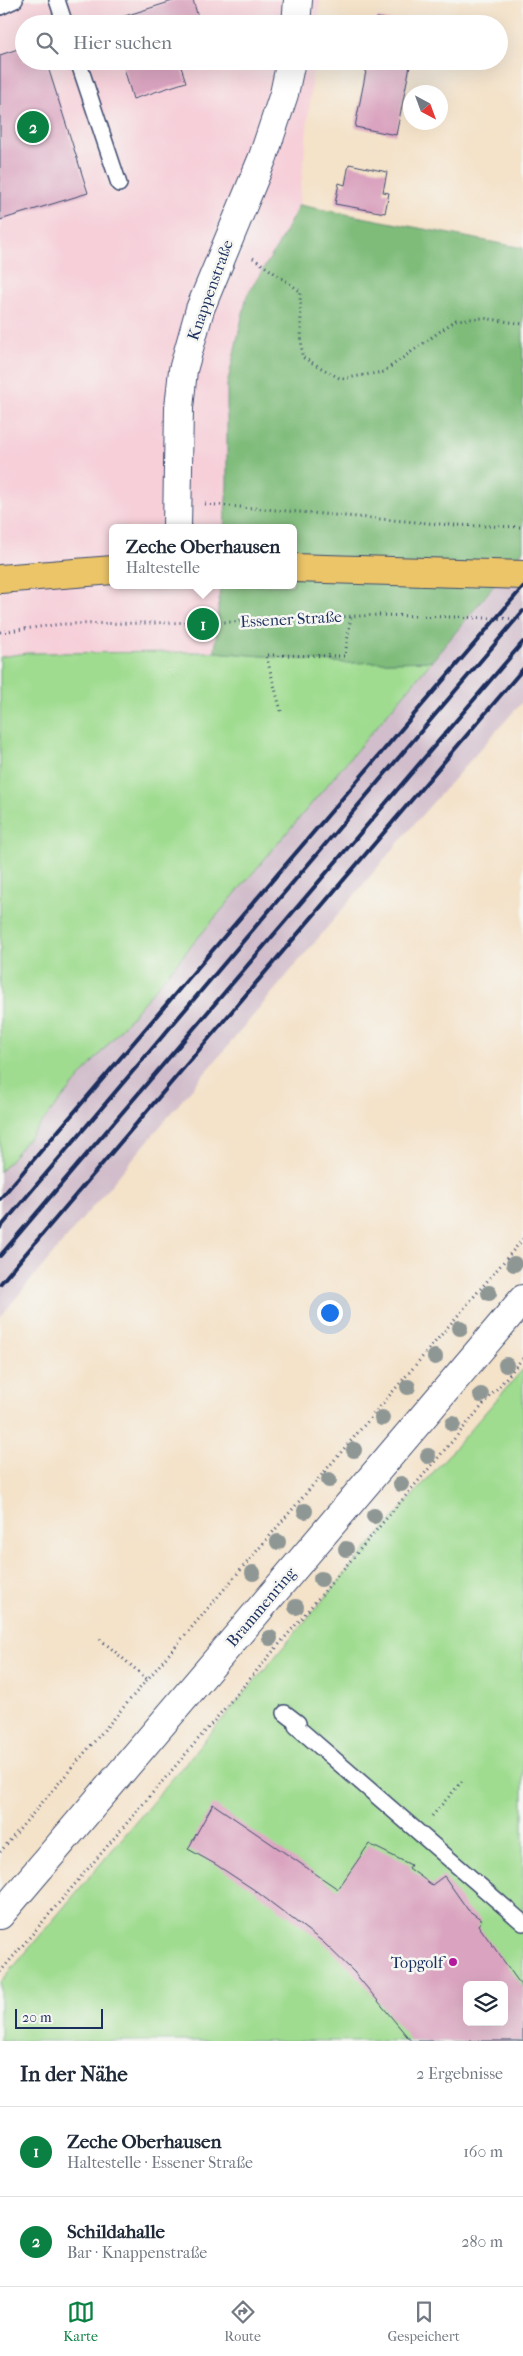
<!DOCTYPE html>
<html lang="de">
<meta charset="utf-8">
<style>
:root{--surface:#fff;--page:#f2f2f3;--text:#1f2937;--muted:#747a83;--line:#e0e1e3;--accent:#0b8043}
body{margin:0;font-family:"IM FELL French Canon",serif;background:var(--page);color:var(--text)}
.controls{position:absolute;right:15px;bottom:15px;display:grid;overflow:hidden;border-radius:8px;box-shadow:0 5px 20px #0002}
.controls button{width:45px;height:45px;display:grid;place-items:center;padding:0;border:0;border-bottom:1px solid var(--line);background:var(--surface);color:var(--text);font:25px sans-serif}
.compass{position:absolute;left:403px;top:85px;width:45px;height:45px;border-radius:50%;background:var(--surface);box-shadow:0 5px 20px #0002;rotate:139deg}
.scale{position:absolute;left:15px;bottom:12px;width:88px;box-sizing:border-box;padding-left:5px;border:2px solid #1b2f5e;border-top:0;font-size:14px;line-height:18px;white-space:nowrap;color:#1b2f5e;-webkit-text-stroke:4px #f6f6f2;paint-order:stroke}
.you{position:absolute;left:329px;top:1312px;width:18px;height:18px;margin:-12px;border:4px solid #fff;border-radius:50%;background:#1a73e8;box-shadow:0 0 0 8px #1a73e833}
.badge{display:grid;place-items:center;width:32px;height:32px;border-radius:50%;background:var(--accent);color:#fff;font-size:16px;font-weight:700}
.pin{position:absolute;translate:-50% -50%;border:2px solid #fff;box-shadow:0 1px 5px #0006}
.popup{position:absolute;left:109px;top:524px;width:188px;height:65px;box-sizing:border-box;display:grid;place-content:center;border-radius:8px;background:var(--surface);filter:drop-shadow(0 1px 4px #0005);font-size:16px;white-space:nowrap;color:var(--muted)}
.popup b{font-size:19px;color:var(--text)}
.popup::after{content:'';position:absolute;left:50%;top:100%;margin-left:-10px;border:10px solid transparent;border-top-color:var(--surface)}
.list{margin:0;padding:0;list-style:none}
h2{display:flex;justify-content:space-between;align-items:center;height:65px;margin:0;padding:0 20px;font-size:21px}
h2 small{font-size:16px;font-weight:400;color:var(--muted)}
.list li{display:grid;grid-template-columns:32px 1fr auto;gap:15px;align-items:center;box-sizing:border-box;height:90px;padding:0 20px;border-top:1px solid var(--line)}
.list b{display:block;font-size:19px;white-space:nowrap}
.list p{margin:0;font-size:16px;white-space:nowrap;color:var(--muted)}
.list em{font-size:16px;font-style:normal;color:var(--muted)}
.icon{flex:none;width:28px;height:28px;fill:none;stroke:currentColor;stroke-width:2;stroke-linecap:round;stroke-linejoin:round}
.map{position:relative;flex:none;width:523px;height:2041px;overflow:hidden}
.search{position:absolute;background:var(--surface);box-shadow:0 5px 20px #0002;left:15px;right:15px;top:15px;height:55px;display:flex;align-items:center;gap:12px;box-sizing:border-box;padding:0 18px;border-radius:28px;color:var(--muted);font-size:19px}
.sheet{height:245px;background:var(--surface)}
nav{display:flex;justify-content:space-around;align-items:center;box-sizing:border-box;height:70px;border-top:1px solid var(--line);background:var(--surface);font-size:14px;color:var(--muted)}
nav a{display:grid;justify-items:center;gap:2px}
nav .on{color:var(--accent)}
.map>svg:first-child{display:block}
</style>
<div class="map">
<svg width="523" height="2041" viewBox="0 0 523 2041">
<rect width="100%" height="100%" fill="#f6f6f2"/>
<filter id="ink" filterUnits="userSpaceOnUse"><feTurbulence type="fractalNoise" baseFrequency=".02" numOctaves="2"/><feDisplacementMap in="SourceGraphic" scale="10" xChannelSelector="R" yChannelSelector="G"/><feConvolveMatrix kernelMatrix="1 2 1 2 8 2 1 2 1" color-interpolation-filters="sRGB"/></filter>
<filter id="wash" filterUnits="userSpaceOnUse"><feTurbulence type="fractalNoise" baseFrequency=".0096" numOctaves="4" result="noise"/><feDisplacementMap in="SourceGraphic" scale="20" xChannelSelector="R" yChannelSelector="G"/><feGaussianBlur stdDeviation="1.12" result="paint"/><feColorMatrix in="noise" values="0 0 0 0 0 0 0 0 0 0 0 0 0 0 0 0 0 1.4 0 .05"/><feComposite in="paint" operator="in"/></filter>
<g filter="url(#wash)">
<rect width="100%" height="100%" fill="#f4e2c9"/>
<path fill="#f6cfd9" d="M0 0H320L318 24H24V61H314L299 205 277 247 227 486 224 528H113V585H220L215 652 27 653 0 657Z"/>
<path fill="#d1bdcb" d="M523 550V701L420 817 0 1317V1172L432 661Z"/>
<path fill="#9fdc8f" stroke="#5d8676" fill-rule="evenodd" d="M215 652 347 663 432 661 0 1172V657L27 653Z
M523 1369V2041H0V1983L350 1568ZM467 1985H504V2022H467Z"/>
<path fill="#7fbc7a" stroke="#4d766c" d="M299 205 523 248V550L432 661 347 663 215 652 220 585H293V528H224L227 486V385L247 295 277 247Z"/>
<g id="blocks">
<path fill="#daa4c0" fill-rule="evenodd" d="M176 0H193L200 24H110L109 21Z
M377 18 402 23V24H376Z
M24 47V61H46L88 193 0 220V55Z
M122 61H179L186 82 133 99Z
M368 61H411L396 135 355 127Z
M349 164 387 172 383 192 389 193 385 213 335 204 339 183 345 185Z
M213 1804 338 1889 369 1844 411 1865 409 1868 432 1885 444 1876 468 1910 482 1920 478 1925 523 1988V2041H411L354 1972 323 1942 253 1889 215 1864 188 1849ZM467 1985H504V2022H467Z"/>
</g>
</g>
<g filter="url(#ink)">
<use href="#blocks" fill-opacity="0" stroke="#3c4a6e" stroke-width="1"/>
<g fill="none" stroke-linecap="round" stroke-linejoin="round">
<g stroke="#3c4a6e" stroke-width="18">
<path id="service" d="M57 0 65 24
M0 7 15 0
M78 61 119 184
M285 1713 298 1723 296 1726 523 1923"/>
</g>
<g stroke="#3c4a6e" stroke-width="30">
<path id="minor" d="M296 24 298 0
M177 528 179 408 183 370 200 309 263 157 284 94 291 61
M0 1915 523 1299"/>
</g>
<g stroke="#3c4a6e" stroke-width="30">
<path id="primary" d="M293 568 523 575
M0 579 113 570"/>
</g>
<path stroke="#3c4a6e" stroke-width="3" stroke-dasharray="1 4" stroke-linecap="butt" d="M253 258 300 291 302 357 341 379 383 372 456 320 483 318 523 324
M205 504 451 525 523 527
M0 632 62 624 231 622 379 615
M281 711 266 655 345 656 351 616
M100 1639 147 1679
M432 1816 464 1779
M0 1852 523 1239
M0 1972 523 1358"/>
<use href="#service" stroke="#fff" stroke-width="15"/>
<use href="#minor" stroke="#fff" stroke-width="28"/>
<use href="#primary" stroke="#ecc569" stroke-width="28"/>
<path stroke="#1b2f5e" stroke-width="4" d="M0 1199 523 587
M0 1228 523 611
M0 1256 523 642
M0 1284 523 669"/>
<path stroke="#3c4a6e" stroke-width="3" stroke-dasharray="1 4" stroke-linecap="butt" d="M379 615 523 619"/>
</g>
<g fill="#8f9795">
<circle cx="514" cy="1264" r="8"/>
<circle cx="489" cy="1293" r="8"/>
<circle cx="460" cy="1328" r="8"/>
<circle cx="435" cy="1357" r="8"/>
<circle cx="506" cy="1365" r="8"/>
<circle cx="408" cy="1387" r="8"/>
<circle cx="481" cy="1395" r="8"/>
<circle cx="382" cy="1418" r="8"/>
<circle cx="453" cy="1424" r="8"/>
<circle cx="354" cy="1450" r="8"/>
<circle cx="428" cy="1456" r="8"/>
<circle cx="329" cy="1480" r="8"/>
<circle cx="401" cy="1484" r="8"/>
<circle cx="305" cy="1511" r="8"/>
<circle cx="374" cy="1516" r="8"/>
<circle cx="278" cy="1542" r="8"/>
<circle cx="346" cy="1549" r="8"/>
<circle cx="253" cy="1573" r="8"/>
<circle cx="321" cy="1579" r="8"/>
<circle cx="296" cy="1607" r="8"/>
<circle cx="270" cy="1638" r="8"/>
</g>
</g>
<circle fill="#b5179e" stroke="#f6f6f2" stroke-width="2" cx="453" cy="1962" r="5"/>
<g text-anchor="middle" dominant-baseline="central" stroke-width="5" stroke-linejoin="round" paint-order="stroke">
<g font-size="16" fill="#1b2f5e" stroke="#f6f6f2">
<text transform="translate(210 290) rotate(-70)">Knappenstraße</text>
<text transform="translate(291 619) rotate(-3)">Essener Straße</text>
<text transform="translate(261 1607) rotate(-50)">Brammenring</text>
</g>
<g font-size="16" fill="#1b2f5e" stroke="#f6f6f2" text-anchor="end">
<text x="443" y="1962">Topgolf</text>
</g>
</g>
</svg>
<div class="controls">
<button><svg class="icon" aria-label="layers" viewBox="0 0 24 24"><path d="M12 4l9 5-9 5-9-5zM3 14l9 5 9-5"/></svg></button>
</div>
<svg class="compass" viewBox="-18 -18 36 36"><path d="M0-13l5 13h-10z" fill="#e53935"/><path d="M0 13l5-13h-10z" fill="#747a83"/></svg>
<div class="scale">20 m</div>
<div class="you"></div>
<div class="pin badge" style="left:203px;top:624px">1</div>
<div class="popup"><b>Zeche Oberhausen</b>Haltestelle</div>
<div class="pin badge" style="left:33px;top:127px">2</div>
<div class="search"><svg class="icon" aria-label="search" viewBox="0 0 24 24"><circle cx="10" cy="10" r="6"/><path d="M15 15l6 6"/></svg>Hier suchen</div>
</div>
<section class="sheet">
<h2>In der Nähe<small>2 Ergebnisse</small></h2>
<ul class="list">
<li><span class="badge">1</span><div><b>Zeche Oberhausen</b><p>Haltestelle · Essener Straße</p></div><em>160 m</em></li>
<li><span class="badge">2</span><div><b>Schildahalle</b><p>Bar · Knappenstraße</p></div><em>280 m</em></li>
</ul>
</section>
<nav>
<a class="on"><svg class="icon" aria-label="map" viewBox="0 0 24 24"><path d="M3 6l6-2 6 2 6-2v14l-6 2-6-2-6 2zM9 4v14M15 6v14"/></svg>Karte</a>
<a><svg class="icon" aria-label="directions" viewBox="0 0 24 24"><path d="M12 3l9 9-9 9-9-9zM9 14v-3h6M13 9l2 2-2 2"/></svg>Route</a>
<a><svg class="icon" aria-label="saved" viewBox="0 0 24 24"><path d="M7 4h10v16l-5-4-5 4z"/></svg>Gespeichert</a>
</nav>
